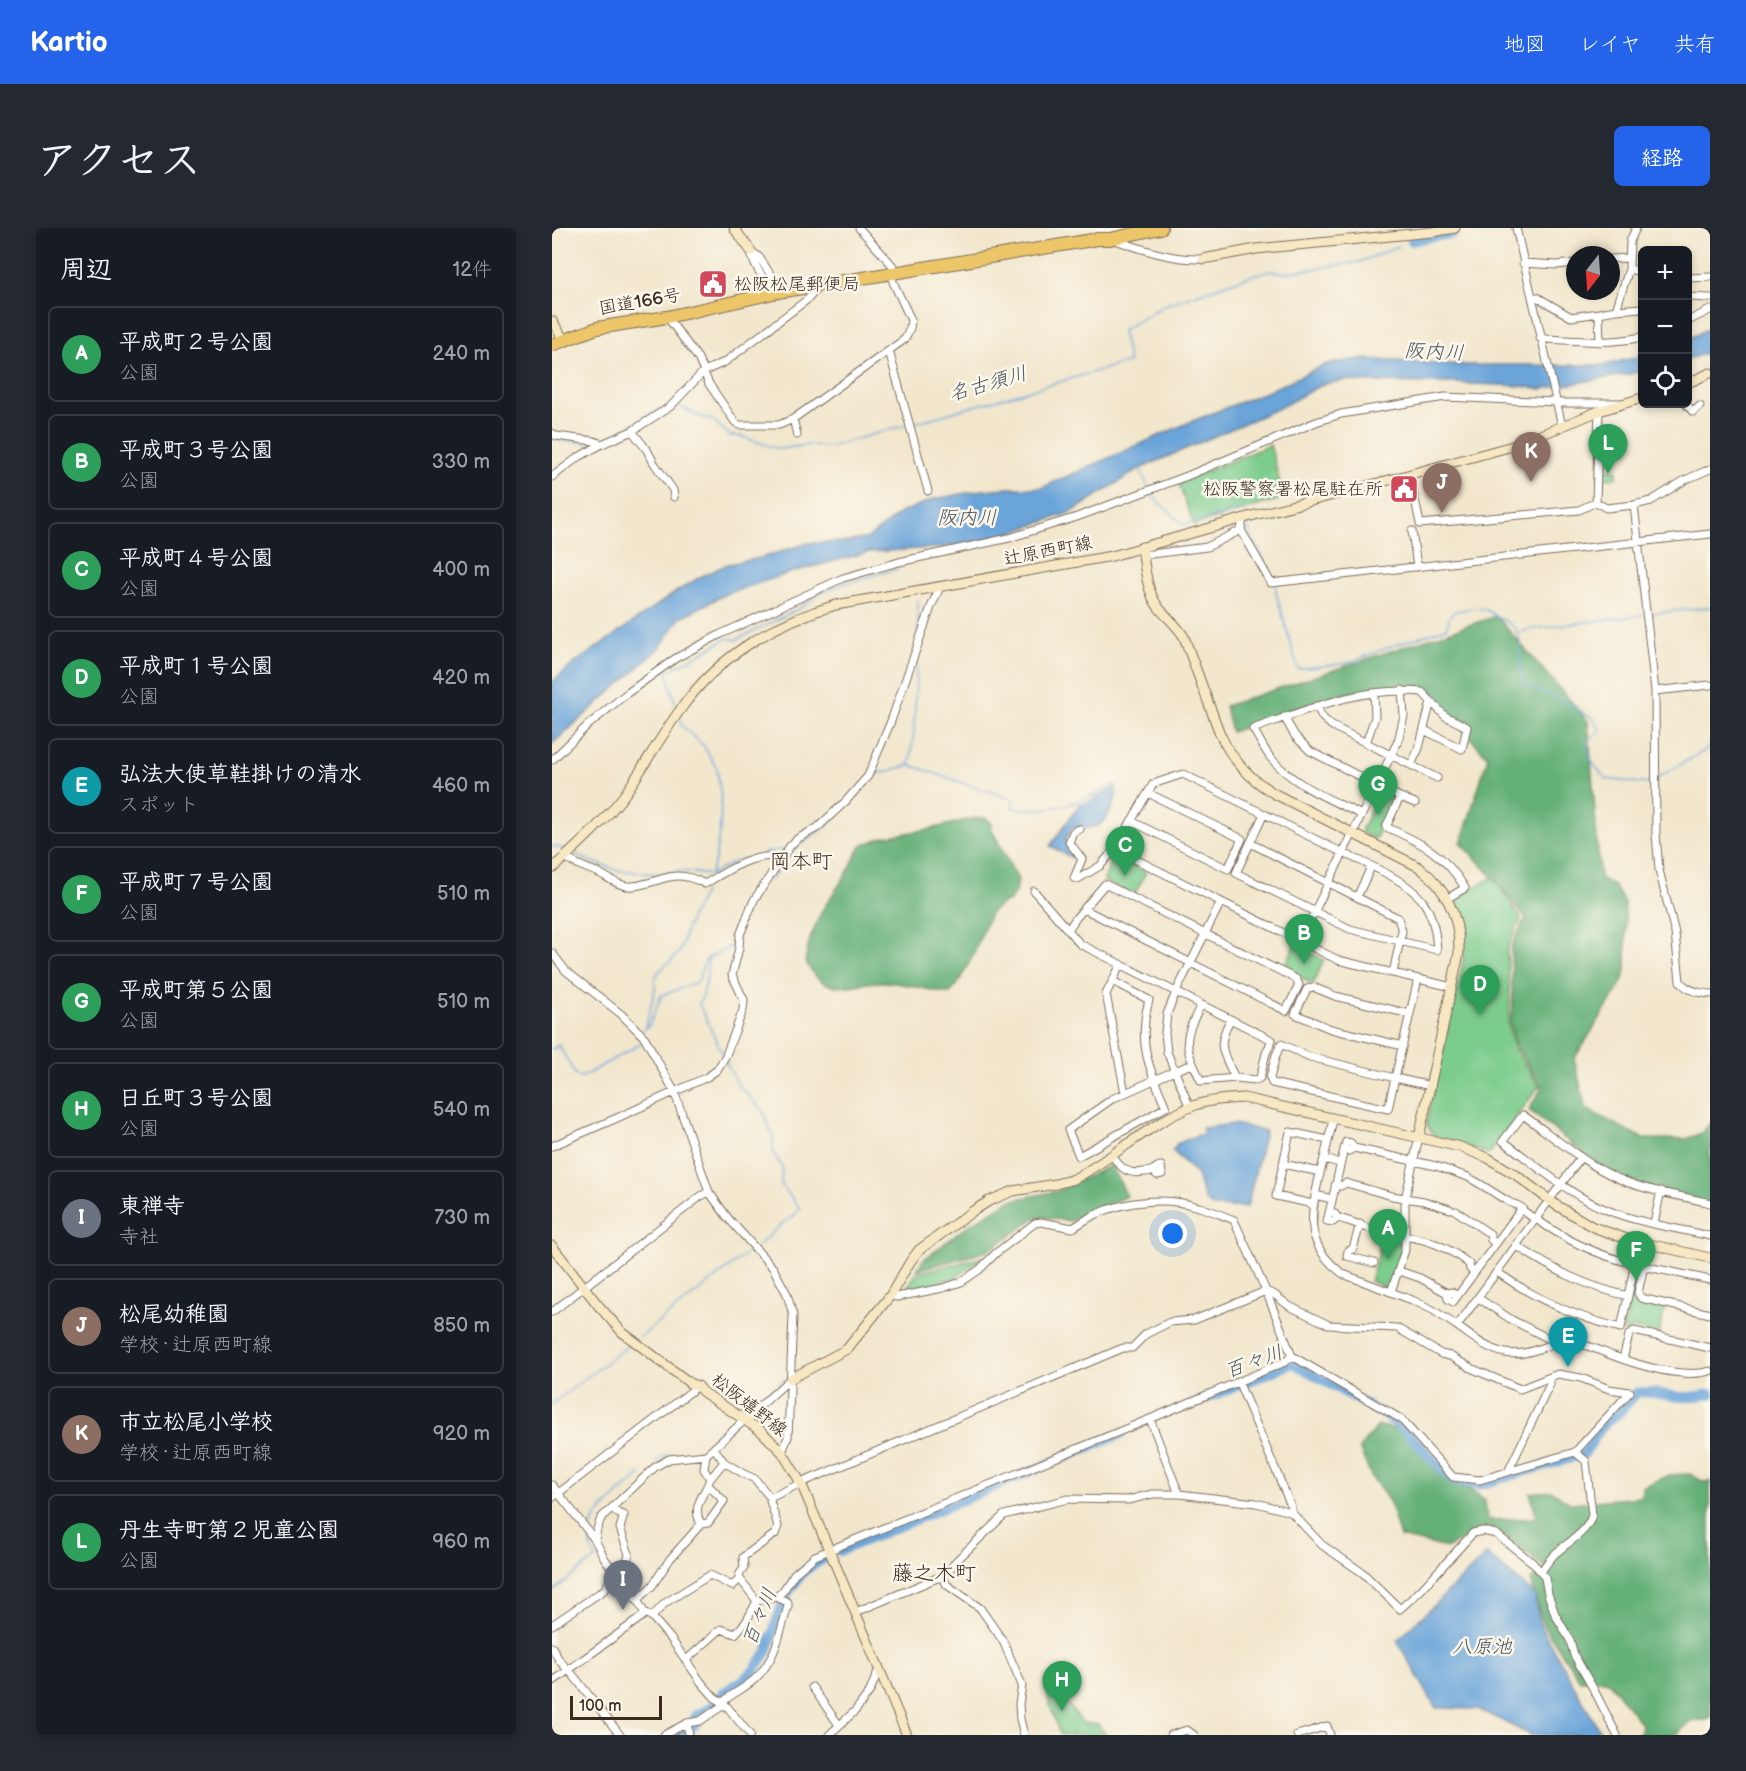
<!DOCTYPE html>
<html lang="ja">
<meta charset="utf-8">
<style>
:root{--surface:#171b24;--page:#242831;--text:#f1f3f6;--muted:#9ea1a6;--line:#363941;--accent:#2563eb}
body{margin:0;font-family:"Balsamiq Sans","Klee One",sans-serif;background:var(--page);color:var(--text)}
.controls{position:absolute;right:18px;top:18px;display:grid;overflow:hidden;border-radius:9px;box-shadow:0 3px 9px #0003}
.controls button{width:54px;height:54px;display:grid;place-items:center;padding:0;border:0;border-bottom:2px solid var(--line);background:var(--surface);color:var(--text);font:30px sans-serif}
.compass{position:absolute;left:1014px;top:18px;width:54px;height:54px;border-radius:50%;background:var(--surface);box-shadow:0 3px 9px #0003;rotate:197deg}
.scale{position:absolute;left:18px;bottom:15px;width:92px;box-sizing:border-box;padding-left:6px;border:3px solid #3b2a1e;border-top:0;font-size:16px;line-height:21px;white-space:nowrap;color:#3b2a1e;-webkit-text-stroke:4px #fbf7ec;paint-order:stroke}
.you{position:absolute;left:621px;top:1006px;width:21px;height:21px;margin:-15px;border:4px solid #fff;border-radius:50%;background:#1a73e8;box-shadow:0 0 0 9px #1a73e833}
.badge{display:grid;place-items:center;width:39px;height:39px;border-radius:50%;background:var(--accent);color:#fff;font-size:20px;font-weight:700}
.pin{position:absolute;translate:-50% -50px;filter:drop-shadow(0 2px 3px #0008)}
.pin::after{content:'';position:absolute;top:32px;width:21px;height:18px;background:inherit;clip-path:polygon(0 0,100% 0,50% 100%)}
.list{margin:0;padding:0;list-style:none}
h2{display:flex;justify-content:space-between;align-items:center;height:78px;margin:0;padding:0 24px;font-size:26px}
h2 small{font-size:20px;font-weight:400;color:var(--muted)}
.list li{display:grid;grid-template-columns:39px 1fr auto;gap:18px;align-items:center;box-sizing:border-box;height:96px;margin:0 12px 12px;padding:0 12px;border:2px solid var(--line);border-radius:9px}
.list b{display:block;font-size:22px;white-space:nowrap}
.list p{margin:0;font-size:20px;white-space:nowrap;color:var(--muted)}
.list em{font-size:20px;font-style:normal;color:var(--muted)}
.icon{flex:none;width:33px;height:33px;fill:none;stroke:currentColor;stroke-width:2;stroke-linecap:round;stroke-linejoin:round}
.map{position:relative;flex:none;width:1158px;height:1507px;overflow:hidden;border-radius:9px}
header{display:flex;align-items:center;gap:36px;box-sizing:border-box;height:84px;padding:0 30px;background:var(--accent);color:#fff}
header strong{font-size:28px}
nav{display:flex;gap:33px;margin-inline-start:auto;font-size:21px}
.intro{display:flex;align-items:center;justify-content:space-between;box-sizing:border-box;height:144px;padding:0 36px}
h1{margin:0;font-size:42px}
.button{padding:15px 27px;border-radius:9px;background:var(--accent);color:#fff;font-size:21px;font-weight:700}
main{display:flex;gap:36px;padding:0 36px}
aside{flex:1;background:var(--surface);border-radius:9px;box-shadow:0 3px 9px #0003}
.map>svg:first-child{display:block}
</style>
<header>
<strong>Kartio</strong>
<nav><a>地図</a><a>レイヤ</a><a>共有</a></nav>
</header>
<div class="intro"><h1>アクセス</h1><a class="button">経路</a></div>
<main>
<aside>
<h2>周辺<small>12件</small></h2>
<ul class="list">
<li><span class="badge" style="background:#2e9e5b">A</span><div><b>平成町２号公園</b><p>公園</p></div><em>240 m</em></li>
<li><span class="badge" style="background:#2e9e5b">B</span><div><b>平成町３号公園</b><p>公園</p></div><em>330 m</em></li>
<li><span class="badge" style="background:#2e9e5b">C</span><div><b>平成町４号公園</b><p>公園</p></div><em>400 m</em></li>
<li><span class="badge" style="background:#2e9e5b">D</span><div><b>平成町１号公園</b><p>公園</p></div><em>420 m</em></li>
<li><span class="badge" style="background:#0f9aa8">E</span><div><b>弘法大使草鞋掛けの清水</b><p>スポット</p></div><em>460 m</em></li>
<li><span class="badge" style="background:#2e9e5b">F</span><div><b>平成町７号公園</b><p>公園</p></div><em>510 m</em></li>
<li><span class="badge" style="background:#2e9e5b">G</span><div><b>平成町第５公園</b><p>公園</p></div><em>510 m</em></li>
<li><span class="badge" style="background:#2e9e5b">H</span><div><b>日丘町３号公園</b><p>公園</p></div><em>540 m</em></li>
<li><span class="badge" style="background:#6b7280">I</span><div><b>東禅寺</b><p>寺社</p></div><em>730 m</em></li>
<li><span class="badge" style="background:#8d6e63">J</span><div><b>松尾幼稚園</b><p>学校 · 辻原西町線</p></div><em>850 m</em></li>
<li><span class="badge" style="background:#8d6e63">K</span><div><b>市立松尾小学校</b><p>学校 · 辻原西町線</p></div><em>920 m</em></li>
<li><span class="badge" style="background:#2e9e5b">L</span><div><b>丹生寺町第２児童公園</b><p>公園</p></div><em>960 m</em></li>
</ul>
</aside>
<div class="map">
<svg width="1158" height="1507" viewBox="0 0 1158 1507">
<rect width="100%" height="100%" fill="#fbf7ec"/>
<filter id="ink" filterUnits="userSpaceOnUse"><feTurbulence type="fractalNoise" baseFrequency=".0167" numOctaves="2"/><feDisplacementMap in="SourceGraphic" scale="12" xChannelSelector="R" yChannelSelector="G"/><feConvolveMatrix kernelMatrix="1 2 1 2 8 2 1 2 1" color-interpolation-filters="sRGB"/></filter>
<filter id="wash" filterUnits="userSpaceOnUse"><feTurbulence type="fractalNoise" baseFrequency=".008" numOctaves="4" result="noise"/><feDisplacementMap in="SourceGraphic" scale="24" xChannelSelector="R" yChannelSelector="G"/><feGaussianBlur stdDeviation="1.35" result="paint"/><feColorMatrix in="noise" values="0 0 0 0 0 0 0 0 0 0 0 0 0 0 0 0 0 1.4 0 .05"/><feComposite in="paint" operator="in"/></filter>
<g filter="url(#wash)">
<rect width="100%" height="100%" fill="#f2e7cd"/>
<path fill="#7ccc8d" stroke="#5c7b56" stroke-width="1.5" d="M718 217 732 270 642 297 626 255Z
M1048 241 1065 242V249L1047 251Z
M831 563 842 568 843 574 823 611 810 605V600L827 566Z
M561 627 594 644 582 668 552 653Z
M941 649 969 690 955 721 958 779 956 796 962 820 987 858 937 926 896 911 882 908 874 896 910 739C912 723 913 709 910 693 908 685 902 677 904 669Z
M743 717 772 732 761 756 731 741Z
M828 1007 847 1012 851 1017 838 1056 835 1060 818 1053 826 1027Z
M1084 1019 1098 1023 1095 1036 1089 1040 1083 1067 1088 1073 1113 1079 1107 1106 1081 1100 1074 1105 1071 1103 1085 1039 1081 1033Z
M433 1029 401 1051 353 1062 365 1045Z
M64 1344 78 1365 66 1372 54 1358Z
M493 1452H503L508 1466 531 1495 546 1496 554 1507H508L497 1474Z"/>
<path fill="#65b078" stroke="#506d4b" stroke-width="1.5" d="M944 388 1036 493 1048 650 1062 658 1072 674 1074 698V742L1072 750 1062 768 1022 831 1034 881 1092 911H1134L1150 905 1158 895V979L1071 957 977 882 990 859 963 817 958 795 961 780 959 720 971 694 975 692 941 649 909 615 936 529 871 460C804 453 740 483 679 504L673 478Z
M424 590H434L440 595V602L466 652 464 662 458 673 449 676 438 686 420 730 405 757 398 765C374 763 352 753 327 754 308 754 290 764 271 754 263 750 258 741 253 733L258 711 269 684 295 645 306 623 310 617 332 609 378 601Z
M559 937 575 968 519 993 485 989 436 1023 365 1042 371 1032 418 996 459 972 506 963Z
M826 1198 846 1201 865 1209 897 1253 921 1263 932 1272 936 1292 985 1290 978 1265 1000 1263 1018 1275 1089 1269 1091 1259 1117 1247 1138 1246 1152 1254 1158 1253V1491L1139 1494 1123 1507H1086L1091 1498 1055 1452H1028L991 1397 979 1352 995 1341 941 1300H929L896 1320 848 1309 837 1273 819 1248 807 1220Z"/>
<path fill="#6aa4d9" stroke="#52677c" stroke-width="1.5" d="M1153 102H1158V124L1136 131V111Z
M1090 128V143L1078 146 989 161 968 158 898 155 807 154 797 152 771 156 727 180 585 242 520 284 458 305 424 314 384 320 317 324 244 343 174 366 128 390 106 422 0 516V454L24 434 124 364 148 349 176 336 209 330 256 315 294 314 316 310 348 285 382 271 431 262 454 260H489L638 194 714 164 775 136 808 131 917 137H1053Z
M564 558C566 570 559 586 550 595 546 599 537 600 531 601L530 598 519 601 513 613 523 627 520 630 498 618 528 576 535 575Z
M682 896 713 903 695 979H662L653 973 645 947 620 922 624 919V916L652 905 650 900Z
M935 1326 983 1367 988 1397 1050 1507H979L926 1481 884 1480 845 1413Z"/>
<g fill="none" stroke-linecap="round" stroke-linejoin="round">
<path stroke="#6aa4d9" stroke-width="1.5" d="M126 177 146 188 161 192 178 208H188L227 221 257 217 277 219 354 197
M359 196 577 134 570 102 615 76 704 46 718 43 731 45 808 34 847 18
M5 212 41 216
M48 213 64 206 107 181
M587 240 596 258
M599 267 632 297 691 281 693 286
M695 294 698 305 722 351
M723 356 725 368 746 441 796 435 840 418 894 400 899 386 903 383 923 380 932 381 952 392 964 401 965 405 968 413 969 445 972 455 980 461 1008 471 1042 491 1048 503 1035 513C1034 529 1044 540 1054 551L1096 556 1101 553
M1097 386 1158 379
M966 405 979 401 1092 387
M366 407V372
M124 478 115 444 176 410 184 412 248 380 267 365 300 353 346 341
M127 489 130 498 152 518 165 541 169 570 168 602 163 632 158 647
M358 536 362 503 365 427
M1105 550 1152 523 1158 518
M305 565 322 547 358 537 462 572 460 580C496 585 531 575 562 556
M0 618 17 622
M23 626 35 632 65 642 101 646 129 643 158 647 182 634 191 631
M210 626 220 623 231 622
M219 652 241 622 275 598 291 580
M94 799 97 798 109 768 145 754C150 746 149 737 155 731
M92 802C94 799 102 766 103 761 103 758 102 755 103 752 105 740 121 734 127 724 133 715 131 711 134 702 138 689 146 677 152 664
M0 821 7 817 24 848 30 849 88 816 91 814 85 807
M171 827 147 776C154 761 156 747 156 730L167 725 184 715
M174 834 186 857 211 883 221 909V920L222 926 230 939 229 956 248 981 240 990 232 994 206 1018
M88 1109 199 1022
M0 1176 77 1117
M195 1183 234 1150
M139 1225 154 1221 179 1198
M105 1234 114 1227 131 1226
M39 1301C40 1286 78 1256 90 1246
M0 1364 44 1330 39 1320V1312
M142 1507 143 1498"/>
<path stroke="#6aa4d9" stroke-width="10" d="M860 13 876 9 900 6
M639 1177 741 1135 832 1187 853 1202 900 1252 927 1257 1032 1226 1049 1200 1056 1192 1067 1185 1084 1165C1099 1162 1114 1168 1129 1169 1139 1170 1148 1168 1158 1166
M288 1323 569 1206
M124 1507 143 1497V1488L158 1480 171 1465 194 1450 203 1441 215 1424 228 1383 237 1363 252 1343 274 1329"/>
</g>
</g>
<g filter="url(#ink)">
<g fill="none" stroke-linecap="round" stroke-linejoin="round">
<g stroke="#7b6c5b" stroke-width="9">
<path id="street" d="M964 0 1010 198
M1084 0 1078 13 1077 41 1090 44
M563 12C592 22 621 32 651 31
M199 23 207 29 224 55 222 59
M199 23C201 35 211 54 222 59
M1059 31 1077 30
M971 35 1005 37 1023 35
M1136 50 1158 49
M1136 69 1158 70
M981 70 985 69 1019 89 1047 85 1048 114
M1064 82 1077 41
M1047 85 1064 82 1090 80
M115 89 146 130 157 156 183 194 187 197H227L241 191 353 111 358 100 359 92 341 54 340 45 342 39 307 0
M1136 93 1158 82
M988 110 995 111C1027 113 1059 116 1090 109
M337 123 376 263
M1004 175H1068
M1134 176 1141 184 1148 178
M1047 183 1044 274 1054 280 1082 277 1099 273 1133 252 1158 241
M241 191 245 207
M80 203 95 222 102 235 121 262 122 269
M0 205 4 208 42 213 50 216
M858 246 868 296 1027 282 1044 274
M0 249 25 230 50 216 80 203 119 178 152 143 173 134 256 71 267 58
M1082 277 1103 463 1104 606 1107 642 1123 705 1128 753C1134 762 1147 765 1158 766
M691 290 689 302 719 355 1158 306
M860 303 865 339
M591 327 655 319 689 302
M1103 463 1158 457
M764 478 771 490 780 498 885 550
M732 489 743 508 758 523 848 569 834 599C868 614 893 626 913 660L896 670
M814 515 823 489 822 465
M0 532 35 498 74 466 124 430 169 406 291 350 347 334 457 310 525 289 635 248 764 194 789 186 893 169 1004 174
M859 537 867 520 879 473
M848 569 863 575
M810 587C778 571 742 558 718 529 711 520 707 510 701 501 757 481 809 458 870 464L893 488 915 499 910 521 872 502
M579 593 676 641 690 611 596 565
M528 601 521 604 517 614 530 631 522 650 526 651 548 638 563 621 601 556 631 546C682 571 732 596 783 621 809 634 851 649 869 671 881 685 884 704 885 722L798 701 684 645 712 586
M698 615 846 690 850 703 841 745
M563 621 786 732 900 759
M13 629C23 637 35 640 47 645 57 650 69 660 81 658 112 654 121 639 153 656 171 645 207 621 228 631
M482 663 528 716 720 812 714 825 708 850 704 852 683 850 649 853C632 817 630 813 649 777
M805 669 819 639
M516 702 524 690 553 656 744 751 747 757 734 783 532 681
M748 713 846 513 852 488 850 462
M0 725 14 743 69 786 93 810 122 863 157 964 176 990 221 1040 235 1066 241 1087 236 1209 230 1224
M569 736 554 766 573 865
M866 751 843 850 879 858
M561 753 597 772C585 814 597 841 614 879L527 928 516 902 560 871 622 843 641 836
M678 792C664 819 671 824 683 850
M729 816 758 829 843 850 836 881 720 855 718 850 724 827Z
M851 818 779 801 743 786 755 761 761 759 783 768 858 786
M638 880 615 824 613 805 615 786 624 764 669 674
M781 891C777 912 771 933 766 954 757 994 755 1019 791 1046L860 1072 881 1082 905 1098
M0 918 65 890 155 849 165 842 174 827 191 782 192 772 180 747 187 720 188 707 202 672 238 618 245 611 265 600 293 574 316 548 339 493 379 379 388 359
M802 920 884 938 916 949
M560 927C568 940 576 947 592 944 594 944 598 944 601 942 604 940 606 938 609 938L610 946 605 947 600 943
M1029 929 905 1098C920 1109 935 1121 953 1125 981 1130 997 1111 1020 1114 1033 1116 1047 1122 1059 1127 1085 1137 1131 1151 1158 1143
M772 931 788 935
M731 936 768 944
M783 957 789 958 794 955 840 968 872 973 898 981
M763 967 780 971
M1158 975C1130 968 1099 964 1072 953 1035 938 1003 910 971 887L951 913C984 937 1017 967 1055 982 1087 995 1124 1000 1158 1008
M761 976 724 968 738 904 776 912
M969 981 984 992
M904 983 938 1006 939 1012 944 1015
M777 985 783 986 786 990 781 994 775 993C782 966 787 940 794 914L799 915 802 920 797 923 792 921
M786 990C803 994 818 1002 835 1007 844 1009 853 1008 863 1010 884 1014 900 1022 917 1036L918 1041 922 1045
M1102 995 1109 963
M808 996 801 1021 796 1023 795 1028 822 1035
M965 1018C1001 1042 1033 1058 1076 1068
M847 1043 868 1050 895 1065
M945 1044C983 1071 1023 1089 1069 1100L1082 1040 1079 1035C1044 1027 1014 1012 984 991
M1158 1052 1096 1039 1091 1042 1086 1065 1089 1070 1158 1086
M839 1064 853 1022V971L867 909
M338 1068 345 1069 391 1060 409 1054 427 1042 444 1025 483 995 489 994 521 1000C529 995 537 989 545 986 576 972 615 969 647 979 659 982 671 988 682 992L714 1063 740 1128 849 1191 901 1249 928 1252 1023 1224 1078 1164
M905 1068 900 1064 895 1065 896 1071 901 1074 970 980C965 976 962 977 957 974 945 967 934 959 921 952
M926 1070 960 1092 1005 1115
M0 1084 149 968 157 964
M1071 1131 1077 1107 1082 1103 1158 1120
M686 1153 739 1278V1284
M598 1191 627 1266
M162 1220 172 1234 192 1246 203 1251 216 1267 220 1269
M956 1244 998 1156V1151
M158 1251 172 1234
M0 1257 43 1312 53 1331 82 1371 85 1372 92 1384 100 1389 119 1411 149 1454 162 1469 173 1476 198 1507
M0 1270 146 1158
M60 1280 67 1286 72 1287 68 1300 77 1326 69 1353
M149 1296 156 1295 172 1273 156 1257
M43 1312 45 1301 49 1290 103 1239 117 1231 154 1227 238 1151
M989 1344C993 1338 998 1330 1004 1325 1016 1314 1036 1304 1040 1287L1034 1233 1023 1224
M391 1350 395 1357 428 1380 451 1413 470 1457 467 1476 468 1491 472 1507
M85 1372 100 1358 118 1331 149 1296C139 1278 152 1268 158 1251L152 1241 154 1227
M205 1373 188 1351 187 1347 192 1340 191 1329 223 1306 226 1298 218 1273 220 1269 249 1255 571 1120H580L594 1106 618 1094 642 1092 714 1063 723 1067 737 1078 777 1097 845 1100 889 1126 898 1128 921 1141 968 1161 1006 1146 1029 1150 1057 1161 1078 1164
M304 1384 385 1350H391L404 1333 452 1287 516 1271 576 1272 601 1266H627L704 1275 739 1284 770 1317 811 1345 848 1381 869 1362 921 1305 931 1303 944 1306 980 1334 989 1344 993 1350 996 1366 1003 1386 1018 1412 1022 1427 1042 1462 1065 1507
M100 1389 113 1375 158 1347 180 1358 188 1351
M0 1397 52 1362 64 1344
M0 1419 7 1432 21 1447 68 1507
M134 1432 169 1401 183 1406 194 1394 205 1373 224 1369
M0 1454 91 1388 92 1384
M260 1459 287 1497
M170 1475C180 1465 194 1460 204 1450 224 1431 228 1404 236 1378V1374L224 1369 231 1363 242 1346 263 1328 598 1191 733 1134 740 1128
M112 1507 135 1495
M137 1507 135 1495 148 1493 173 1476
M277 1507 304 1482 318 1463 327 1441
M619 1507 635 1502 642 1507
M745 1507 775 1498 778 1507"/>
</g>
<g stroke="#7b6c5b" stroke-width="11">
<path id="secondary" d="M182 0 199 23
M651 31 704 21 880 4 903 0
M0 93 12 112
M1136 155 1158 145
M590 319C593 339 594 363 607 380 615 390 625 397 632 409L668 506C680 532 699 552 723 566L867 639C894 660 908 689 907 725L867 909
M0 641C25 618 52 594 73 566 93 537 110 506 131 478 168 427 224 394 284 377L560 328 703 287 790 265 964 217 1047 183 1090 170
M0 1018 46 1077 70 1104 139 1156 146 1158 151 1164 209 1203 230 1224 249 1255 355 1507
M238 1151 295 1121 338 1068 358 1034 367 1022 421 983 437 973 461 963 504 956 522 951C563 929 598 895 641 878 657 872 675 871 692 870L908 919 936 930 964 947 1004 977 1041 999 1075 1011 1158 1030"/>
</g>
<g stroke="#7b6c5b" stroke-width="14">
<path id="highway" d="M0 117 45 100 115 89 226 64 546 11H558L609 0"/>
</g>
<use href="#street" stroke="#fff" stroke-width="7"/>
<use href="#secondary" stroke="#f7e8c3" stroke-width="9"/>
<use href="#highway" stroke="#ecc669" stroke-width="12"/>
</g>
</g>
<defs>
<g id="civic-square" transform="scale(1.5)"><rect x="-9" y="-9" width="18" height="18" rx="4" fill="#d1495b" stroke="#fbf7ec"/><path d="M-.6-6.5H3V-4.5H.6V-3L4-1V1h2V6H-6V1h2V-1L-.6-3ZM-1.2 2.5V6h2.4V2.5Z" fill="#fff"/></g>
</defs>
<g fill-rule="evenodd">
<use href="#civic-square" x="161" y="56"/>
<use href="#civic-square" x="852" y="261"/>
</g>
<g text-anchor="middle" dominant-baseline="central" stroke-width="5" stroke-linejoin="round" paint-order="stroke">
<g font-size="18" fill="#3b2a1e" stroke="#fbf7ec" text-anchor="start">
<text x="182" y="56">松阪松尾郵便局</text>
<text x="831" y="261" text-anchor="end">松阪警察署松尾駐在所</text>
</g>
<g font-size="18" fill="#3b2a1e" stroke="#fbf7ec">
<text transform="translate(88 74) rotate(-10)">国道166号</text>
<text transform="translate(496 323) rotate(-11)">辻原西町線</text>
<text transform="translate(197 1177) rotate(38)">松阪嬉野線</text>
</g>
<g font-size="20" font-style="italic" fill="#4b555f" stroke="#fbf7ec">
<text transform="translate(882 124) rotate(3)">阪内川</text>
<text transform="translate(436 156) rotate(-16)">名古須川</text>
<text x="415" y="290">阪内川</text>
<text transform="translate(702 1134) rotate(-20)">百々川</text>
<text transform="translate(208 1389) rotate(-68)">百々川</text>
<text x="930" y="1419">八原池</text>
</g>
<g font-size="21" fill="#3b2a1e" stroke="#fbf7ec">
<text x="249" y="633">岡本町</text>
<text x="382" y="1345">藤之木町</text>
</g>
</g>
</svg>
<div class="controls">
<button>+</button>
<button>−</button>
<button><svg class="icon" aria-label="locate" viewBox="0 0 24 24"><circle cx="12" cy="12" r="6"/><path d="M12 2v4M12 18v4M2 12h4M18 12h4"/></svg></button>
</div>
<svg class="compass" viewBox="-18 -18 36 36"><path d="M0-13l5 13h-10z" fill="#e53935"/><path d="M0 13l5-13h-10z" fill="#9ea1a6"/></svg>
<div class="scale">100 m</div>
<div class="you"></div>
<div class="pin badge" style="left:836px;top:1031px;background:#2e9e5b">A</div>
<div class="pin badge" style="left:752px;top:736px;background:#2e9e5b">B</div>
<div class="pin badge" style="left:573px;top:648px;background:#2e9e5b">C</div>
<div class="pin badge" style="left:928px;top:787px;background:#2e9e5b">D</div>
<div class="pin badge" style="left:1016px;top:1139px;background:#0f9aa8">E</div>
<div class="pin badge" style="left:1084px;top:1053px;background:#2e9e5b">F</div>
<div class="pin badge" style="left:826px;top:587px;background:#2e9e5b">G</div>
<div class="pin badge" style="left:510px;top:1483px;background:#2e9e5b">H</div>
<div class="pin badge" style="left:71px;top:1382px;background:#6b7280">I</div>
<div class="pin badge" style="left:890px;top:285px;background:#8d6e63">J</div>
<div class="pin badge" style="left:979px;top:254px;background:#8d6e63">K</div>
<div class="pin badge" style="left:1056px;top:246px;background:#2e9e5b">L</div>
</div>
</main>
